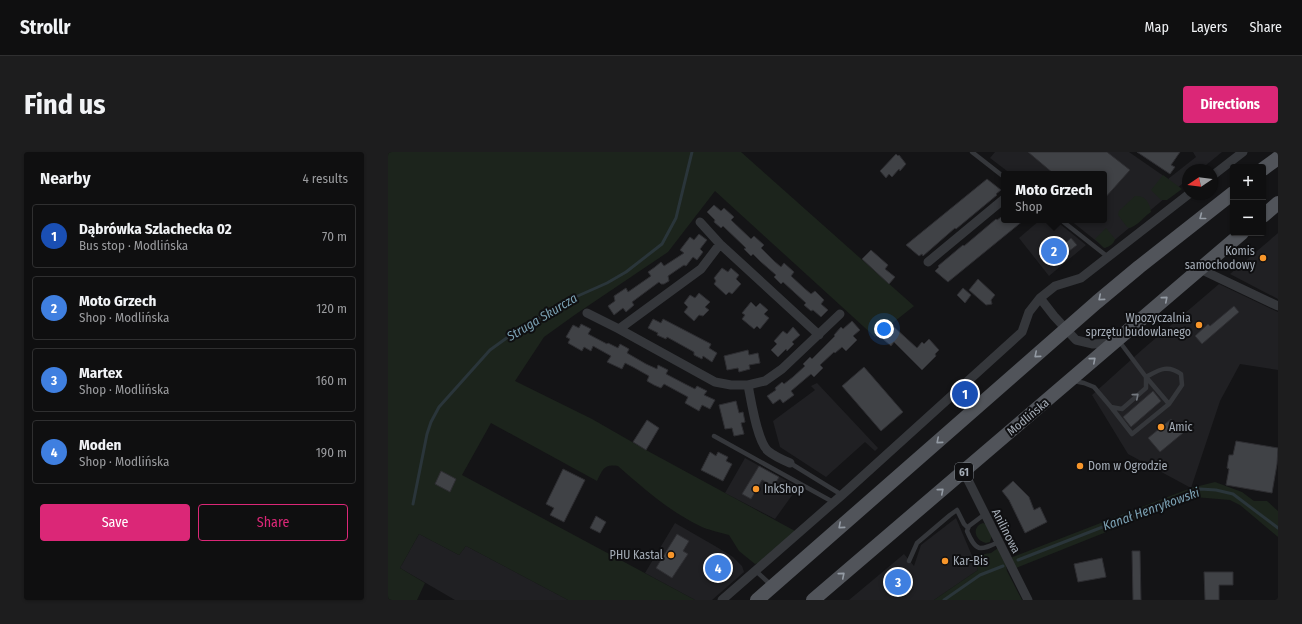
<!DOCTYPE html>
<meta charset="utf-8">
<style>
:root{--surface:#0f0f10;--page:#1d1d1e;--text:#f1f3f6;--muted:#9b9c9f;--line:#2f2f30;--accent:#db2777}
body{margin:0;font-family:"Fira Sans Condensed",sans-serif;background:var(--page);color:var(--text)}
.controls{position:absolute;right:12px;top:12px;display:grid;overflow:hidden;border-radius:4px;box-shadow:0 1px 3px #0004}
.controls button{width:36px;height:36px;display:grid;place-items:center;padding:0;border:0;border-bottom:1px solid var(--line);background:var(--surface);color:var(--text);font:20px sans-serif}
.compass{position:absolute;left:794px;top:12px;width:36px;height:36px;border-radius:50%;background:var(--surface);box-shadow:0 1px 3px #0004;rotate:257deg}
.you{position:absolute;left:496px;top:177px;width:14px;height:14px;margin:-10px;border:3px solid #fff;border-radius:50%;background:#1a73e8;box-shadow:0 0 0 6px #1a73e833}
.badge{display:grid;place-items:center;width:26px;height:26px;border-radius:50%;background:var(--accent);color:#fff;font-size:13px;font-weight:700}
.pin{position:absolute;translate:-50% -50%;border:2px solid #fff;box-shadow:0 1px 4px #0006}
.popup{position:absolute;left:613px;top:19px;width:106px;height:52px;box-sizing:border-box;display:grid;place-content:center;border-radius:4px;background:var(--surface);filter:drop-shadow(0 1px 3px #0005);font-size:13px;white-space:nowrap;color:var(--muted)}
.popup b{font-size:15px;color:var(--text)}
.popup::after{content:'';position:absolute;left:50%;top:100%;margin-left:-8px;border:8px solid transparent;border-top-color:var(--surface)}
.list{margin:0;padding:0;list-style:none}
h2{display:flex;justify-content:space-between;align-items:center;height:52px;margin:0;padding:0 16px;font-size:17px}
h2 small{font-size:13px;font-weight:400;color:var(--muted)}
.list li{display:grid;grid-template-columns:26px 1fr auto;gap:12px;align-items:center;box-sizing:border-box;height:64px;margin:0 8px 8px;padding:0 8px;border:1px solid var(--line);border-radius:4px}
.list b{display:block;font-size:15px;white-space:nowrap}
.list p{margin:0;font-size:13px;white-space:nowrap;color:var(--muted)}
.list em{font-size:13px;font-style:normal;color:var(--muted)}
.actions{display:flex;gap:8px;padding:12px 16px}
.actions a{flex:1;padding:9px 0;border:1px solid var(--accent);border-radius:4px;text-align:center;font-size:14px;color:var(--accent)}
.actions .main{background:var(--accent);color:#fff}
.map{position:relative;flex:none;width:890px;height:448px;overflow:hidden;border-radius:4px}
header{display:flex;align-items:center;gap:24px;box-sizing:border-box;height:56px;padding:0 20px;background:var(--surface);border-bottom:1px solid var(--line)}
header strong{font-size:19px}
nav{display:flex;gap:22px;margin-inline-start:auto;font-size:14px}
.intro{display:flex;align-items:center;justify-content:space-between;box-sizing:border-box;height:96px;padding:0 24px}
h1{margin:0;font-size:28px}
.button{padding:10px 18px;border-radius:4px;background:var(--accent);color:#fff;font-size:14px;font-weight:700}
main{display:flex;gap:24px;padding:0 24px}
aside{flex:1;background:var(--surface);border-radius:4px;box-shadow:0 1px 3px #0004}
.map>svg:first-child{display:block}
</style>
<header>
<strong>Strollr</strong>
<nav><a>Map</a><a>Layers</a><a>Share</a></nav>
</header>
<div class="intro"><h1>Find us</h1><a class="button">Directions</a></div>
<main>
<aside>
<h2>Nearby<small>4 results</small></h2>
<ul class="list">
<li><span class="badge" style="background:#1a4fb4">1</span><div><b>Dąbrówka Szlachecka 02</b><p>Bus stop · Modlińska</p></div><em>70 m</em></li>
<li><span class="badge" style="background:#3f7fe0">2</span><div><b>Moto Grzech</b><p>Shop · Modlińska</p></div><em>120 m</em></li>
<li><span class="badge" style="background:#3f7fe0">3</span><div><b>Martex</b><p>Shop · Modlińska</p></div><em>160 m</em></li>
<li><span class="badge" style="background:#3f7fe0">4</span><div><b>Moden</b><p>Shop · Modlińska</p></div><em>190 m</em></li>
</ul>
<div class="actions"><a class="main">Save</a><a>Share</a></div>
</aside>
<div class="map">
<svg width="890" height="448" viewBox="0 0 890 448">
<rect width="100%" height="100%" fill="#141416"/>
<path fill="#202023" d="M607 0H741L780 27 808 5 805 0H834L812 18H800V27L717 96 682 68H716V22H623L602 6Z
M652 68H667L698 93 661 124 631 86Z
M890 81V147L842 122Z
M831 132 890 160V218L852 212 832 249 803 336 740 302 704 243 755 197Z
M429 231 490 296 487 299 477 290 438 325 392 295 385 269 427 238 423 234Z
M357 306 410 335 387 367 337 341Z
M568 366 590 418 546 448H461L516 402 526 414 533 393Z
M287 371 327 394 345 405 354 414 356 420 324 448H307L257 421Z
M31 382 71 403 78 394 180 448H67L12 416Z"/>
<path fill="#1c241c" d="M0 0H353L526 154 487 185 327 39 280 100 188 162 156 185 127 229 204 267 258 298 407 379 370 411 367 412 351 399 341 383C331 380 320 378 312 374 281 359 255 336 230 314 216 312 215 317 209 329L103 271 74 323 307 448H180L78 394 71 403 31 382 12 416 37 431 29 448H0Z
M775 23 794 37 779 48H773L763 38Z
M747 44C757 43 762 51 763 60 755 65 752 72 742 76L739 75 730 63 731 59Z
M718 76 727 87C726 92 721 95 716 96L707 87Z
M827 330 854 340 866 349H879L890 359V385L852 353 842 348 806 345 628 416 622 406 803 336Z
M595 371 599 373 604 383 602 390 598 391C587 389 583 375 595 371Z
M610 396 617 408 619 419 634 448H546L590 418 584 404 603 401Z"/>
<g fill="none" stroke-linecap="round" stroke-linejoin="round">
<path stroke="#2a353a" stroke-width="3" d="M25 352 39 282 43 270 51 255 102 198 120 185 174 151 219 131 238 120 274 92 288 66 304 0
M630 408 812 337 828 338 845 342 890 376
M556 448 592 423 615 414"/>
</g>
<path fill="#404246" stroke="#2e2e32" d="M640 0H719L742 18 716 47V22H666Z
M749 0H792L783 13 787 15 782 22Z
M508 2 510 4 511 3 518 12 512 19 511 17 504 25 501 22 498 26 492 19Z
M599 27 613 38 608 42 609 43 568 77 567 76 535 104 534 102 531 104 518 93Z
M326 53 333 59 336 56 346 65 343 68 363 87 366 84 376 93 373 96 386 109 393 115 396 111 406 120 403 124 416 136 423 142 427 139 436 148 433 152 440 158 433 165 425 158 423 159 416 153 418 151 395 130 393 132 386 125 388 123 373 110 365 102 363 104 356 97 358 96 335 74 333 76 326 70 327 68 319 60Z
M616 63V68H636L560 130 547 119 551 115 550 114 575 93 576 94 608 67 609 68Z
M311 82 319 88 312 97 315 100 309 108 305 105 298 114 296 113 280 124 281 129 276 132H273L271 130 244 150 246 153 238 160 235 156 226 163 220 154 227 149 226 144 238 136 240 140 263 124 260 120 267 115 273 110 276 114 296 101 292 98 302 85 306 88Z
M683 86 689 93 680 100 674 94Z
M483 98 500 113 497 117 507 125 501 132 474 107Z
M334 116 340 120 343 116 351 123 348 127 353 132 344 142 341 140 338 143 326 132 328 129 326 126Z
M590 127 607 143 603 148 604 152 598 153 581 138Z
M575 136 583 143 577 151 569 143Z
M311 141 322 150 317 155 321 158 315 164 311 163 306 169 296 160 300 155 296 151 302 143 307 146Z
M363 150 368 155 372 151 380 158 376 162 381 166 372 177 369 174 366 177 354 167 357 163 354 161Z
M846 154 851 160 814 192 807 184 820 172 822 174Z
M265 167 273 171 275 167 323 192 321 196 329 201 324 210 315 204 314 207 306 203V200L279 185 278 187 269 183 270 181 260 176Z
M464 169 472 178 465 184 469 188 458 199 454 195 447 201 446 200 432 213 435 216 426 225 423 222 403 239 406 243 395 251 392 247 385 252 379 244 388 238 387 236 394 230 396 232 405 225 417 214 415 212 422 205 424 207 447 184 446 183 453 175 455 177Z
M193 172 203 177 200 182 219 192 220 191 230 196 232 192 241 197 239 201 258 212 269 217 270 213 280 218 278 222 297 232 307 237 309 234 319 239 316 243 327 248 322 257 314 253 311 259 297 251 300 245 276 232 273 236 266 233 259 229 261 224 245 215 237 211 234 217 219 210 223 204 205 194 203 199 196 195 194 199 180 191 182 187 178 185 185 173 191 176Z
M405 175 412 183 404 190 406 192 399 199 398 197 390 205 383 198 389 192 386 189 395 179 399 182Z
M506 175 529 196 534 190 536 192 541 187 551 198 547 202 548 204 534 218 506 190 503 194 495 187Z
M360 198 361 203 370 201 372 211 361 213 362 217 351 220 350 216 339 218 336 204Z
M476 215 515 260 493 279 454 234Z
M765 239 773 249 743 275 735 265Z
M348 249 351 261 355 260 357 270 353 271 356 282 346 284 344 276 337 277 331 253Z
M783 267 795 281 772 300 760 286Z
M259 268 271 276 258 298 245 290Z
M848 289 890 296 889 312 884 341 838 333 841 317 839 316 841 303H845Z
M322 300 328 304 330 300 340 305 338 309 344 312 335 329 313 318Z
M371 314 391 325 386 334 374 328 363 347 354 342Z
M175 317 197 328 176 370 162 363 166 356 158 352Z
M53 319 68 327 62 340 47 332Z
M625 329 641 345 646 358 652 355 659 370 637 381 621 348 614 339Z
M208 364 218 370 212 381 202 376Z
M289 382 301 389 295 399 300 402 284 426 268 416Z
M744 399H752L753 448H745Z
M336 404 343 411 323 428 317 421Z
M714 406 718 425 690 430 686 412Z
M816 420H845V433H831V448H817Z"/>
<g fill="none" stroke-linecap="round" stroke-linejoin="round">
<path stroke="#35373b" stroke-width="4.5" d="M584 0 616 25
M673 68 720 105
M686 229 696 231 706 235 723 255 734 257 758 236V225L731 189
M723 255 744 282 781 252 758 225C771 218 779 212 793 222L794 233 781 252
M326 284 445 350
M402 311 454 343
M597 362 581 374 579 379C588 400 591 399 611 390
M521 409 529 391 562 363 569 358 576 372 580 376
M368 419 383 433"/>
<path stroke="#35373b" stroke-width="9" d="M824 24 855 0
M312 70 332 92 431 183
M540 110 616 47
M812 117 890 154
M652 146 666 164 688 188 705 192 726 191
M199 161 231 177 327 230 343 233H360L377 229 394 217 452 162
M231 177 313 117 332 92
M360 233C363 248 369 289 380 299 386 304 395 308 402 311
M576 320 640 448
M334 448 454 343 634 180 641 160 652 146 667 134 693 126 801 42"/>
<path stroke="#51545a" stroke-width="14" d="M875 17 890 6
M875 64 890 51
M369 448 709 150 751 115 845 41
M425 448 854 81"/>
</g>
<defs><path id="oneway-chevron" d="M-2-3.5L2.5 0L-2 3.5" fill="none" stroke-width="1.6" stroke-linecap="round" stroke-linejoin="round"/></defs>
<g stroke="#949ba4">
<use href="#oneway-chevron" transform="translate(814 65) rotate(142)"/>
<use href="#oneway-chevron" transform="translate(713 146) rotate(140)"/>
<use href="#oneway-chevron" transform="translate(777 147) rotate(-41)"/>
<use href="#oneway-chevron" transform="translate(649 203) rotate(139)"/>
<use href="#oneway-chevron" transform="translate(705 208) rotate(-41)"/>
<use href="#oneway-chevron" transform="translate(551 289) rotate(139)"/>
<use href="#oneway-chevron" transform="translate(553 339) rotate(-40)"/>
<use href="#oneway-chevron" transform="translate(453 374) rotate(139)"/>
<use href="#oneway-chevron" transform="translate(454 423) rotate(-40)"/>
</g>
<use stroke="#73787f" href="#oneway-chevron" transform="translate(748 244) rotate(-41)"/>
<g fill="#f8962a" stroke="#0f0f11" stroke-width="1.5">
<circle cx="875" cy="106" r="4"/>
<circle cx="811" cy="173" r="4"/>
<circle cx="773" cy="275" r="4"/>
<circle cx="692" cy="314" r="4"/>
<circle cx="368" cy="337" r="4"/>
<circle cx="283" cy="403" r="4"/>
<circle cx="557" cy="409" r="4"/>
</g>
<g text-anchor="middle" dominant-baseline="central" stroke-width="4" stroke-linejoin="round" paint-order="stroke">
<rect fill="#0f0f11" stroke="#787e85" stroke-width="1" x="567" y="311" width="18" height="18" rx="3"/>
<g font-size="11" font-weight="bold" fill="#a5adb7">
<text x="576" y="320">61</text>
</g>
<g font-size="12" fill="#a5adb7" stroke="#0f0f11" text-anchor="start">
<text x="867" y="99" text-anchor="end">Komis<tspan x="867" dy="14">samochodowy</tspan></text>
<text x="803" y="166" text-anchor="end">Wpozyczalnia<tspan x="803" dy="14">sprzętu budowlanego</tspan></text>
<text x="781" y="275">Amic</text>
<text x="700" y="314">Dom w Ogrodzie</text>
<text x="376" y="337">InkShop</text>
<text x="275" y="403" text-anchor="end">PHU Kastal</text>
<text x="565" y="409">Kar-Bis</text>
</g>
<g font-size="12" fill="#a5adb7" stroke="#0f0f11">
<text transform="translate(640 265) rotate(-40)">Modlińska</text>
<text transform="translate(618 379) rotate(63)">Anilinowa</text>
</g>
<g font-size="13" font-style="italic" fill="#7ba1b3" stroke="#0f0f11">
<text transform="translate(154 165) rotate(-31)">Struga Skurcza</text>
<text transform="translate(763 357) rotate(-20)">Kanał Henrykowski</text>
</g>
</g>
</svg>
<div class="controls">
<button>+</button>
<button>−</button>
</div>
<svg class="compass" viewBox="-18 -18 36 36"><path d="M0-13l5 13h-10z" fill="#e53935"/><path d="M0 13l5-13h-10z" fill="#9b9c9f"/></svg>
<div class="you"></div>
<div class="pin badge" style="left:577px;top:242px;background:#1a4fb4">1</div>
<div class="pin badge" style="left:666px;top:99px;background:#3f7fe0">2</div>
<div class="popup"><b>Moto Grzech</b>Shop</div>
<div class="pin badge" style="left:510px;top:430px;background:#3f7fe0">3</div>
<div class="pin badge" style="left:330px;top:416px;background:#3f7fe0">4</div>
</div>
</main>
